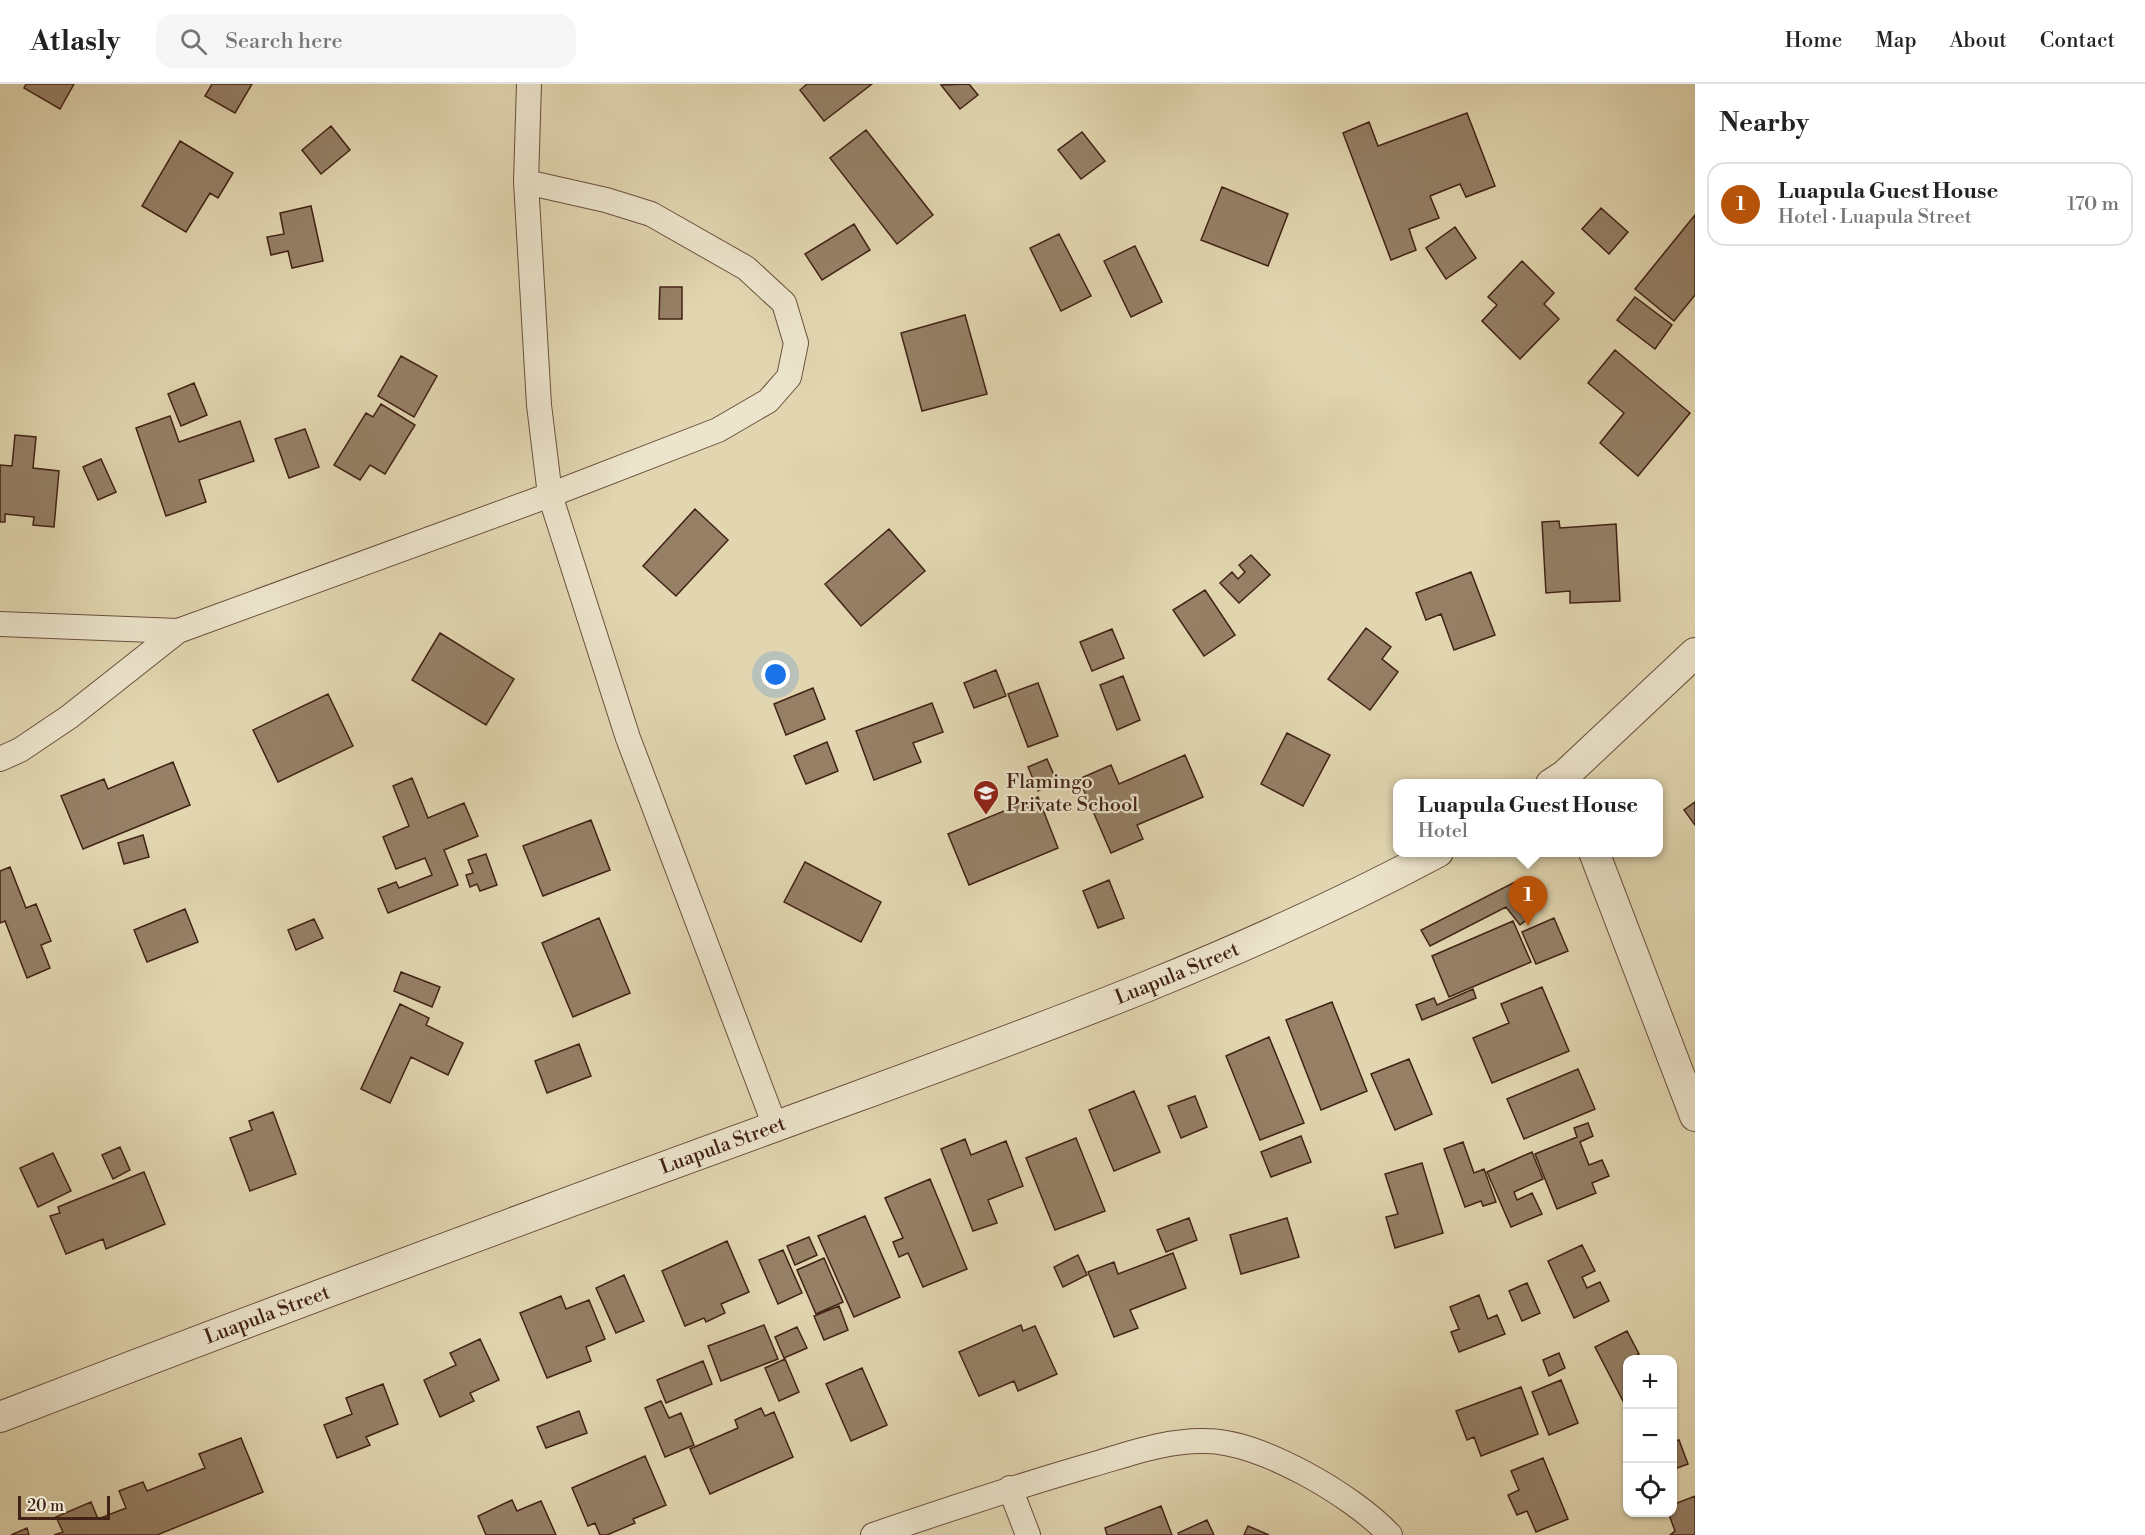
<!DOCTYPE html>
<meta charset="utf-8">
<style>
:root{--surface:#fff;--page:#f6f6f6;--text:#222;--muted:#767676;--line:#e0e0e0;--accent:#b45309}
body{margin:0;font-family:"Libre Bodoni",serif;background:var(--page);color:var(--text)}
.controls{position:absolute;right:18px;bottom:18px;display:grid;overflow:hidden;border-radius:12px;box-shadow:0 2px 4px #0004}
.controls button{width:54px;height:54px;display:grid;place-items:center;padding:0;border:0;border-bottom:2px solid var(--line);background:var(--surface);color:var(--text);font:30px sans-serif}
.scale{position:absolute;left:18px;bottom:15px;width:92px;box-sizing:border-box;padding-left:6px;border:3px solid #422215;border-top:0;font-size:16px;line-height:21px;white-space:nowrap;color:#422215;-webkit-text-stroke:4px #ece4cc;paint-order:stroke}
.you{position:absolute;left:776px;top:591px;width:21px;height:21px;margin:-15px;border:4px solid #fff;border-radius:50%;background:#1a73e8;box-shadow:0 0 0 9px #1a73e833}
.badge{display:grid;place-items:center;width:39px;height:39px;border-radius:50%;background:var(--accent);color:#fff;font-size:20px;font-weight:700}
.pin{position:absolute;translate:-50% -50px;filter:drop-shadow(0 2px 3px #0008)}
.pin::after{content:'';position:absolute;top:32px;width:21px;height:18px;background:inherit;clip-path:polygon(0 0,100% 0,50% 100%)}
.popup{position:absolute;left:1393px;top:695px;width:270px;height:78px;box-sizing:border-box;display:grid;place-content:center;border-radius:12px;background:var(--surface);filter:drop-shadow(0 2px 4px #0005);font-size:20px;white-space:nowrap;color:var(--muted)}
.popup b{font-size:22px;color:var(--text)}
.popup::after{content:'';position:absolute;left:50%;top:100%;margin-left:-12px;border:12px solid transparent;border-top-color:var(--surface)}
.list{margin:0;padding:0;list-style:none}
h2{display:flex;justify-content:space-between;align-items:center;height:78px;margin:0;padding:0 24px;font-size:26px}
h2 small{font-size:20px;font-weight:400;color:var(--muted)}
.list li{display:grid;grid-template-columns:39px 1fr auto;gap:18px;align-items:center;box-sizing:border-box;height:84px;margin:0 12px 12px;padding:0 12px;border:2px solid var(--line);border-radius:18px}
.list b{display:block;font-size:22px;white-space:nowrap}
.list p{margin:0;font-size:20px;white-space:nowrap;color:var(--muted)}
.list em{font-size:20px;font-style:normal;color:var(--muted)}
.icon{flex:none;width:33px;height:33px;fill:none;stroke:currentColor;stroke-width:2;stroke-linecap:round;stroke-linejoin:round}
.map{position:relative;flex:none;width:1695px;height:1451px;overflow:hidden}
header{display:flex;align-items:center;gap:36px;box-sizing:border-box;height:84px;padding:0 30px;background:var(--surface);border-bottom:2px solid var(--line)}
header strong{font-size:28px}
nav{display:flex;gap:33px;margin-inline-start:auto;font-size:21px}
.search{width:420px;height:54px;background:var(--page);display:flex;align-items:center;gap:15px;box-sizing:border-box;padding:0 21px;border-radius:18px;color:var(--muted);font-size:22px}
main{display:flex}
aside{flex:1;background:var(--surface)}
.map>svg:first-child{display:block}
</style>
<header>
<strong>Atlasly</strong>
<div class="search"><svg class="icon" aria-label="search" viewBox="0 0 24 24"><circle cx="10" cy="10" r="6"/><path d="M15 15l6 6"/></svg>Search here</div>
<nav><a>Home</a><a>Map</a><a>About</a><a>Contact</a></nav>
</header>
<main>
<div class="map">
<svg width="1695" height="1451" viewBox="0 0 1695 1451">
<rect width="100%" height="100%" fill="#e1d6b0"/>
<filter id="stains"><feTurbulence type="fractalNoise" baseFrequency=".00333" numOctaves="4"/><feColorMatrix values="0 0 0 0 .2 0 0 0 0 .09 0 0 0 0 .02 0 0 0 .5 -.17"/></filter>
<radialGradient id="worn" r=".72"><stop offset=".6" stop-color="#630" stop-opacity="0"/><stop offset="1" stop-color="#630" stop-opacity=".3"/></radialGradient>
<path fill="#958066" stroke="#422215" stroke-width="1.5" d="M26 0H74L60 25 24 4Z
M212 0H252L235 29 205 12Z
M807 0H872L824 37 800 6Z
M969 0 978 11 960 25 941 1Z
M1467 29 1495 102 1466 113 1460 100 1430 112 1439 134 1409 145 1416 166 1391 176 1343 49 1369 38 1378 62Z
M331 42 350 66 321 90 302 66Z
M866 46 933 131 897 160 830 74Z
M1082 48 1105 77 1081 95 1058 66Z
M180 57 233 89 218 114 210 109 186 148 142 122Z
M1222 103 1288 130 1268 182 1201 156Z
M311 122 323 177 292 184 288 167 271 171 267 153 284 150 280 129Z
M1601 124 1628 148 1609 170 1582 145Z
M1695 131V211L1674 237 1635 205Z
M854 140 870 166 822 196 805 170Z
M1455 143 1476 174 1446 195 1426 164Z
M1059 150 1091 212 1061 227 1030 164Z
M1135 162 1162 218 1131 233 1104 177Z
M1522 177 1554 209 1544 220 1559 235 1520 275 1482 237 1497 221 1488 213Z
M660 203H682V235H659Z
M1635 213 1672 241 1655 265 1617 236Z
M965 231 987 310 922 327 901 249Z
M1615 266 1690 329 1638 392 1600 359 1624 329 1588 299Z
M401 272 437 292 414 333 378 312Z
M194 299 207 331 181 342 168 310Z
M381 320 415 341 385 390 370 381 360 396 334 381 366 329 373 333Z
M170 332 179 358 240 337 254 377 199 396 206 418 166 432 136 344Z
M305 345 319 383 289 394 275 355Z
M15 351 36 353 33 384 59 387 54 443 33 441 34 433 5 430V438H0V381L12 382Z
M101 375 116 408 98 416 83 383Z
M695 425 728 456 676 512 643 482Z
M1559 437 1560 444 1616 440 1620 517 1570 519V507L1546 509 1542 438Z
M889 445 925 487 861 542 825 500Z
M1251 471 1270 491 1239 519 1220 499 1232 488 1238 495 1245 488 1239 481Z
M1471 488 1495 551 1454 566 1441 530 1426 536 1416 509Z
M1205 506 1235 551 1204 572 1173 526Z
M1366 544 1391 563 1382 575 1398 588 1370 626 1328 595Z
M1112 545 1124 574 1092 587 1080 558Z
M440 549 514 595 486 641 412 596Z
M996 586 1006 612 974 624 964 599Z
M1123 592 1140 636 1117 646 1100 601Z
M1038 599 1058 652 1028 663 1008 610Z
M813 604 825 635 786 651 774 620Z
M328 610 353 662 278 698 253 646Z
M932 619 943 648 913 659 921 678 874 696 856 647Z
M1287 649 1330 671 1303 722 1261 700Z
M827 658 838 687 806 700 794 672Z
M1185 671 1203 713 1137 741 1143 755 1111 769 1079 695 1111 681 1119 700Z
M1047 675 1057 698 1038 707 1028 683Z
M173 678 190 721 83 765 61 712 104 695 108 705Z
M412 694 428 734 464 719 478 752 444 766 458 801 388 829 378 805 396 798 399 804 432 791 425 774 396 785 383 753 409 742 393 702Z
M1038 713 1058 764 969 801 948 750Z
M1695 718V741L1684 726Z
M591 736 610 786 543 812 523 762Z
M143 751 149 773 124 780 118 759Z
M486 770 497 801 480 807 477 800 470 803 466 791 473 789 468 776Z
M805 778 881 818 861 858 784 818Z
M10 783 26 824 36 820 51 857 41 861 50 884 27 894 5 837 0 839V787Z
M1109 796 1124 834 1098 844 1083 807Z
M1515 798 1534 830 1520 841 1506 823 1430 862 1421 846Z
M185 825 198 858 147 878 134 846Z
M599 834 630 909 573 933 542 859Z
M1554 834 1568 867 1536 880 1522 848Z
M314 835 323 854 296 866 288 846Z
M1513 837 1531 878 1449 913 1432 872Z
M401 888 440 903 432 923 394 907Z
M1542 903 1569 967 1492 999 1473 954 1509 939 1501 920Z
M1473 905 1476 914 1422 936 1416 921 1434 914 1437 921Z
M1332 918 1367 1007 1321 1026 1286 936Z
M400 920 429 934 426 941 463 959 448 991 411 973 390 1019 361 1005Z
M1269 953 1304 1039 1260 1056 1226 972Z
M579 960 591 992 547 1009 535 977Z
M1409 975 1432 1030 1395 1046 1371 990Z
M1578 985 1595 1025 1524 1055 1507 1015Z
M1134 1007 1160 1068 1114 1087 1089 1026Z
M1195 1012 1207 1043 1181 1054 1168 1022Z
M273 1028 296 1090 250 1107 230 1054 252 1046 249 1037Z
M1588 1039 1593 1052 1580 1058 1589 1081 1602 1076 1609 1092 1592 1099 1596 1109 1557 1125 1535 1070 1577 1053 1574 1044Z
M1301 1052 1311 1078 1271 1093 1261 1068Z
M1076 1054 1105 1127 1055 1146 1026 1074Z
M965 1055 971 1071 1006 1057 1023 1102 988 1116 997 1139 973 1147 941 1065Z
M1463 1058 1474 1089 1484 1085 1496 1118 1483 1122 1481 1117 1465 1123 1444 1065Z
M120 1063 130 1086 113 1095 102 1071Z
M1532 1068 1543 1095 1514 1108 1517 1116 1532 1109 1542 1130 1511 1143 1487 1088Z
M53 1069 71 1107 38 1123 20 1084Z
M1422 1079 1443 1149 1395 1164 1386 1133 1398 1130 1385 1090Z
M144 1088 165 1140 106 1165 103 1155 66 1170 50 1132 60 1129 58 1123Z
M930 1095 967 1185 923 1203 908 1169 899 1173 893 1158 903 1154 885 1114Z
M865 1132 900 1213 854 1233 818 1152Z
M1189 1134 1197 1156 1166 1168 1157 1146Z
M1287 1134 1299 1173 1241 1190 1230 1151Z
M809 1153 817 1171 795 1181 787 1162Z
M727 1157 749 1208 721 1220 725 1229 706 1238 704 1234 685 1242 662 1187Z
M1582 1161 1595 1187 1582 1193 1587 1204 1600 1198 1609 1217 1574 1234 1548 1177Z
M783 1166 802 1209 778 1220 759 1176Z
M1173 1169 1186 1204 1130 1226 1138 1244 1114 1253 1088 1188 1114 1178 1118 1190Z
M1078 1171 1087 1191 1063 1203 1054 1183Z
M824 1174 843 1218 816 1230 797 1186Z
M624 1191 644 1237 616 1249 596 1204Z
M1527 1199 1540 1229 1522 1237 1509 1207Z
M1479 1211 1488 1235 1497 1231 1505 1250 1459 1268 1451 1248 1459 1245 1450 1223Z
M561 1212 566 1225 589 1216 605 1255 586 1263 591 1277 547 1294 520 1229Z
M839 1222 848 1246 824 1256 814 1232Z
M764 1241 778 1275 721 1297 708 1262Z
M1021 1241 1023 1247 1035 1242 1057 1290 1018 1307 1014 1297 979 1312 959 1268Z
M797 1243 807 1264 784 1274 775 1253Z
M1627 1247 1639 1270 1628 1276V1314L1623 1317 1595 1263Z
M480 1255 499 1296 470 1309 474 1317 440 1333 424 1296 456 1281 450 1269Z
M1559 1269 1565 1284 1549 1292 1543 1276Z
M785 1275 799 1308 779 1317 765 1284Z
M703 1277 712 1300 666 1319 657 1296Z
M862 1284 887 1341 851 1357 826 1300Z
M1561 1296 1578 1339 1549 1351 1532 1308Z
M383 1300 398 1340 366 1353 370 1361 337 1374 324 1341 352 1330 346 1314Z
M1521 1303 1538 1350 1481 1372 1474 1353 1467 1356 1456 1327Z
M661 1317 669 1334 681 1329 694 1361 665 1373 645 1324Z
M761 1324 765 1332 774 1328 793 1373 710 1410 690 1365 738 1344 735 1336Z
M579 1327 587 1349 546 1364 537 1343Z
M241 1354 263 1408 157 1451H54L63 1448 56 1433 91 1418 98 1435 126 1424 119 1407 143 1398 147 1407 205 1384 199 1370Z
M1679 1356 1688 1380 1672 1386V1358Z
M645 1372 666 1421 633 1435 635 1439 607 1451H600L595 1439 588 1442 572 1404Z
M1543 1374 1568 1435 1536 1448 1527 1427 1517 1431 1508 1411 1519 1406 1511 1387Z
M1695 1412V1451H1670L1675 1447 1668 1428H1672V1421Z
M512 1416 517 1427 541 1417 556 1451H486L478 1432Z
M1161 1422 1172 1451H1107L1105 1444Z
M1207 1436 1214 1451H1179L1178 1449Z
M1248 1442 1269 1451H1244Z
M27 1444 29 1451H11Z"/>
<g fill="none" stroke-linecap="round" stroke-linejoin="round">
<g stroke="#6a4f3c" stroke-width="26">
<path id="minor" d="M529 0 526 98 539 321 550 411 628 654 775 1042
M0 540 178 547
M0 675 20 666 69 633 178 547 550 411 718 346 768 317 789 293 796 259 784 219 746 184 651 130 606 116 526 98
M1010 1404 1028 1451
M873 1451C946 1426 1018 1402 1091 1381 1129 1370 1166 1356 1206 1357 1260 1357 1354 1412 1390 1451"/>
</g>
<g stroke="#6a4f3c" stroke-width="32">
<g id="tertiary">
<path d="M1551 700 1565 691 1695 569"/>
<path d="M1594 768 1695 1032"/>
<path id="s1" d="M0 1333C256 1234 513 1138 771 1044 996 961 1225 882 1438 768"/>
</g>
</g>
<use href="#minor" stroke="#ece4cc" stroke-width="24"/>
<use href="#tertiary" stroke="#ece4cc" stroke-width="30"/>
</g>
<defs>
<g id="school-pin" transform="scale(1.35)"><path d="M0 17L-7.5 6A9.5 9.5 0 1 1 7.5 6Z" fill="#8f2418" stroke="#ece4cc"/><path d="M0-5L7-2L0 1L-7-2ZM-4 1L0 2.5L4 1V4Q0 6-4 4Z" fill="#fff"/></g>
</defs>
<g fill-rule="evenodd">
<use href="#school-pin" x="986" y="709"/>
</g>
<g text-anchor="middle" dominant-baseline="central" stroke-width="4.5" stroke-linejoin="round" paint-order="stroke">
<g font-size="20" fill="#422215" stroke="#ece4cc" text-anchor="start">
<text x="1006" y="698">Flamingo<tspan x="1006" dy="23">Private School</tspan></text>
</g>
<g font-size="20" fill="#422215" stroke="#ece4cc">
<text stroke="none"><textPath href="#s1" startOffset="1258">Luapula Street</textPath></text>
<text stroke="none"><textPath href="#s1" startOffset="772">Luapula Street</textPath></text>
<text stroke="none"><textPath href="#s1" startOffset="286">Luapula Street</textPath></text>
</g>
</g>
<rect width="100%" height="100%" filter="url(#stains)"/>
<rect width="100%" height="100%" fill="url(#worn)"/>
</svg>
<div class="controls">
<button>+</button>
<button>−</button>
<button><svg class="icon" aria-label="locate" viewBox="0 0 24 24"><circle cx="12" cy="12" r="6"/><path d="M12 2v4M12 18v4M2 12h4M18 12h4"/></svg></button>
</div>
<div class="scale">20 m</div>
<div class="you"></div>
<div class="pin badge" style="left:1528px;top:842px">1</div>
<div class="popup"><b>Luapula Guest House</b>Hotel</div>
</div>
<aside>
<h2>Nearby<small></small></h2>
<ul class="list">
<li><span class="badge">1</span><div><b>Luapula Guest House</b><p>Hotel · Luapula Street</p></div><em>170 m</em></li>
</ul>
</aside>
</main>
